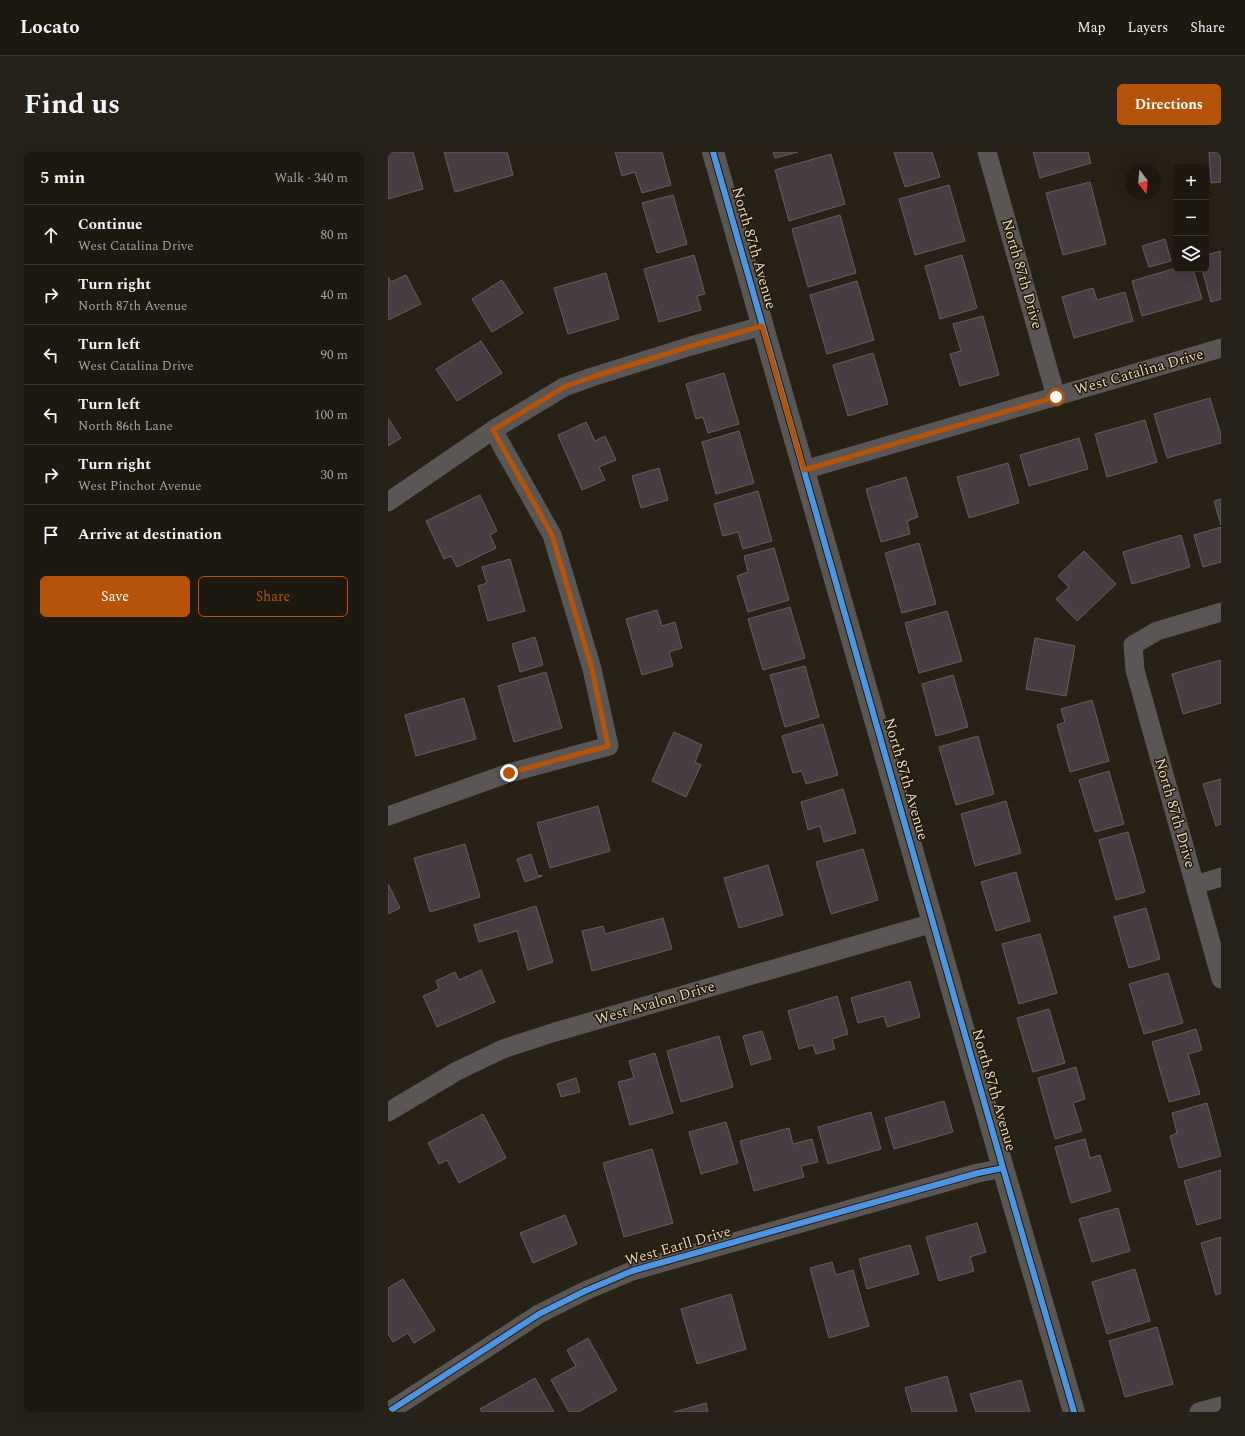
<!DOCTYPE html>
<meta charset="utf-8">
<style>
:root{--surface:#1e1910;--page:#262219;--text:#f1f3f6;--muted:#a1a09f;--line:#3c3830;--accent:#b45309}
body{margin:0;font-family:Spectral,serif;background:var(--page);color:var(--text)}
.controls{position:absolute;right:12px;top:12px;display:grid;overflow:hidden;border-radius:6px;box-shadow:0 4px 16px #0002}
.controls button{width:36px;height:36px;display:grid;place-items:center;padding:0;border:0;border-bottom:1px solid var(--line);background:var(--surface);color:var(--text);font:20px sans-serif}
.compass{position:absolute;left:737px;top:12px;width:36px;height:36px;border-radius:50%;background:var(--surface);box-shadow:0 4px 16px #0002;rotate:164deg}
.stop{position:absolute;width:12px;height:12px;margin:-9px;border:3px solid #b45309;border-radius:50%;background:#fff}
.stop.end{background:#b45309;border-color:#fff;box-shadow:0 1px 4px #0008}
.list{margin:0;padding:0;list-style:none}
h2{display:flex;justify-content:space-between;align-items:center;height:52px;margin:0;padding:0 16px;font-size:17px}
h2 small{font-size:13px;font-weight:400;color:var(--muted)}
.list li{display:grid;grid-template-columns:26px 1fr auto;gap:12px;align-items:center;box-sizing:border-box;height:60px;padding:0 16px;border-top:1px solid var(--line)}
.list b{display:block;font-size:15px;white-space:nowrap}
.list p{margin:0;font-size:13px;white-space:nowrap;color:var(--muted)}
.list em{font-size:13px;font-style:normal;color:var(--muted)}
.actions{display:flex;gap:8px;padding:12px 16px}
.actions a{flex:1;padding:9px 0;border:1px solid var(--accent);border-radius:6px;text-align:center;font-size:14px;color:var(--accent)}
.actions .main{background:var(--accent);color:#fff}
.icon{flex:none;width:22px;height:22px;fill:none;stroke:currentColor;stroke-width:2;stroke-linecap:round;stroke-linejoin:round}
.map{position:relative;flex:none;width:833px;height:1260px;overflow:hidden;border-radius:6px}
header{display:flex;align-items:center;gap:24px;box-sizing:border-box;height:56px;padding:0 20px;background:var(--surface);border-bottom:1px solid var(--line)}
header strong{font-size:19px}
nav{display:flex;gap:22px;margin-inline-start:auto;font-size:14px}
.intro{display:flex;align-items:center;justify-content:space-between;box-sizing:border-box;height:96px;padding:0 24px}
h1{margin:0;font-size:28px}
.button{padding:10px 18px;border-radius:6px;background:var(--accent);color:#fff;font-size:14px;font-weight:700}
main{display:flex;gap:24px;padding:0 24px}
aside{flex:1;background:var(--surface);border-radius:6px;box-shadow:0 4px 16px #0002}
.map>svg:first-child{display:block}
</style>
<header>
<strong>Locato</strong>
<nav><a>Map</a><a>Layers</a><a>Share</a></nav>
</header>
<div class="intro"><h1>Find us</h1><a class="button">Directions</a></div>
<main>
<aside>
<h2>5 min<small>Walk · 340 m</small></h2>
<ul class="list">
<li><svg class="icon" aria-label="ahead" viewBox="0 0 24 24"><path d="M12 20V5M6 11l6-6 6 6"/></svg><div><b>Continue</b><p>West Catalina Drive</p></div><em>80 m</em></li>
<li><svg class="icon" aria-label="right" viewBox="0 0 24 24"><path d="M7 20v-9h11M14 6l5 5-5 5"/></svg><div><b>Turn right</b><p>North 87th Avenue</p></div><em>40 m</em></li>
<li><svg class="icon" aria-label="left" viewBox="0 0 24 24"><path d="M17 20v-9H6M10 6l-5 5 5 5"/></svg><div><b>Turn left</b><p>West Catalina Drive</p></div><em>90 m</em></li>
<li><svg class="icon" aria-label="left" viewBox="0 0 24 24"><path d="M17 20v-9H6M10 6l-5 5 5 5"/></svg><div><b>Turn left</b><p>North 86th Lane</p></div><em>100 m</em></li>
<li><svg class="icon" aria-label="right" viewBox="0 0 24 24"><path d="M7 20v-9h11M14 6l5 5-5 5"/></svg><div><b>Turn right</b><p>West Pinchot Avenue</p></div><em>30 m</em></li>
<li><svg class="icon" aria-label="arrive" viewBox="0 0 24 24"><path d="M6 21V4h12l-3 4 3 4H6"/></svg><div><b>Arrive at destination</b></div></li>
</ul>
<div class="actions"><a class="main">Save</a><a>Share</a></div>
</aside>
<div class="map">
<svg width="833" height="1260" viewBox="0 0 833 1260">
<rect width="100%" height="100%" fill="#282115"/>
<path fill="#473e43" stroke="#645f5e" d="M0 0H25L35 37 0 47Z
M56 0H119L125 23 67 40Z
M227 0H274L283 33 254 41 247 20 234 24Z
M385 0H410L387 6Z
M506 0H544L552 25 517 35Z
M645 0H700L703 11 652 26Z
M821 0H833V30L823 31Z
M443 2 457 52 401 69 387 18Z
M702 30 718 92 675 103 658 41Z
M561 33 577 89 527 103 511 47Z
M285 43 299 92 269 101 254 51Z
M452 63 468 121 420 135 404 77Z
M777 87 783 109 761 115 754 94Z
M833 99V147L823 150 814 117H818V103Z
M306 103 317 142 309 144 313 158 271 170 256 117Z
M574 103 589 156 552 167 537 114Z
M788 116 805 117 814 147 754 164 744 129Z
M218 121 231 167 180 182 166 136Z
M18 123 33 152 0 168V125L3 130Z
M114 128 135 161 104 180 84 147Z
M469 129 486 188 439 202 422 143Z
M705 136 709 148 737 140 745 169 686 186 674 145Z
M595 164 611 223 572 234 562 202 573 199 565 172Z
M93 189 114 221 69 249 48 217Z
M485 201 500 252 460 264 445 213Z
M336 221 351 272 320 281 315 265 308 267 298 232Z
M822 246 833 283V291L779 306 766 262Z
M0 266 13 286 0 294Z
M757 268 769 310 719 325 707 282Z
M198 270 207 289 217 284 228 308 211 315 217 328 194 338 170 283Z
M351 279 366 331 328 342 314 290Z
M691 286 700 317 641 334 632 303Z
M620 311 631 351 581 366 569 325Z
M271 316 280 348 253 356 244 324Z
M518 325 530 365 519 369 522 382 493 390 478 337Z
M370 339 384 389 355 397 350 380 335 384 326 352Z
M92 343 109 379 102 383 108 396 69 415 63 404 56 407 38 369Z
M833 347V373L826 349Z
M833 375V410L815 415 806 383Z
M793 383 802 415 744 432 735 400Z
M531 391 548 452 514 461 497 401Z
M386 396 401 448 360 460 349 424 360 420 356 404Z
M696 399 728 432 689 469 668 447 681 435 670 424Z
M122 407 137 459 100 469 90 434 99 431 94 415Z
M402 455 417 506 375 518 360 467Z
M269 458 274 474 287 470 294 496 281 500 285 514 254 523 238 467Z
M559 459 574 509 531 521 517 471Z
M147 485 155 513 132 520 124 492Z
M647 486 687 494 678 544 638 537Z
M833 508V551L795 562 784 522Z
M417 514 431 565 397 575 382 523Z
M158 520 174 576 126 590 110 534Z
M565 523 580 575 548 584 534 532Z
M76 546 88 587 28 604 17 563Z
M704 548 721 609 682 620 669 573 677 570 673 557Z
M435 572 450 623 418 632 414 619 405 621 394 584Z
M286 580 314 593 307 610 313 613 298 645 264 629Z
M590 584 606 642 568 653 551 595Z
M721 619 736 672 707 680 691 628Z
M833 627V672L828 674 815 632Z
M455 637 468 681 436 690 432 674 420 678 413 650Z
M618 649 633 701 587 714 573 662Z
M210 654 222 699 162 716 149 671Z
M740 680 757 740 728 748 711 688Z
M77 692 92 745 42 760 26 706Z
M475 697 490 748 443 762 428 710Z
M143 702 150 724 154 723V724L137 730 129 707Z
M380 713 395 763 351 776 336 726Z
M628 720 642 769 608 779 593 730Z
M0 732 12 756 0 762Z
M148 754 165 810 140 818 129 779 91 790 86 773Z
M758 756 772 807 741 816 726 765Z
M275 766 284 797 204 819 194 779 215 774 217 782Z
M652 782 669 841 631 852 614 792Z
M93 818 107 850 49 875 35 844 51 837 48 829 67 820 71 828Z
M780 821 795 871 756 882 741 832Z
M522 829 532 865 499 875 496 864 470 871 463 846Z
M449 844 460 882 444 887 447 897 428 902 425 893 411 897 400 859Z
M661 857 677 911 645 920 629 866Z
M808 877 814 898 800 902 812 942 781 950 764 890Z
M374 879 383 907 363 913 355 884Z
M331 884 345 935 293 950 279 899Z
M267 901 285 961 242 973 230 930 246 926 241 909Z
M688 915 697 947 685 951 694 979 667 987 650 926Z
M188 926 192 940 173 945 169 932Z
M556 949 565 980 506 997 497 966Z
M819 951 833 1004 791 1016 782 984 789 981 784 961Z
M483 960 493 997 440 1012 430 975Z
M95 962 118 1006 71 1031 59 1008 51 1012 40 991Z
M338 970 350 1011 313 1022 301 980Z
M401 976 405 992 424 987 430 1010 413 1014 416 1025 366 1039 352 989Z
M697 987 702 1006 712 1003 723 1039 683 1051 667 995Z
M264 997 285 1071 236 1085 215 1011Z
M833 1018V1066L809 1073 796 1029Z
M730 1056 742 1099 704 1110 691 1067Z
M177 1063 189 1092 145 1111 132 1081Z
M589 1071 598 1100 582 1105 586 1119 551 1129 538 1085Z
M833 1085V1141L828 1143 813 1091Z
M522 1093 531 1122 479 1137 471 1107Z
M444 1110 448 1123 465 1118 481 1174 441 1186 422 1116Z
M747 1117 762 1169 719 1182 704 1130Z
M15 1127 47 1178 26 1191 20 1181 5 1190 0 1182V1136Z
M343 1142 358 1197 309 1212 293 1157Z
M769 1175 785 1232 737 1245 721 1189Z
M200 1186 229 1238 190 1260H181L163 1228 188 1214 179 1198Z
M559 1224 569 1260H524L517 1236Z
M147 1226 166 1260H94L92 1257Z
M633 1228 642 1260H588L582 1242Z
M318 1251 320 1260H286Z"/>
<g fill="none" stroke-linecap="round" stroke-linejoin="round">
<path stroke="#5a5655" stroke-width="19" d="M599 0 668 245
M416 318 833 196
M0 350 105 278 176 235 204 225 303 194 374 174
M833 460 769 479 745 493 747 518 833 827
M0 664 121 621 221 594 204 517 164 383 105 278
M807 733 833 725
M0 960 69 919 115 897 167 880 545 771
M0 1260 151 1162 197 1139 244 1119 590 1021 615 1016
M811 1260 833 1254"/>
<path stroke="#5a5655" stroke-width="22" d="M325 0 615 1016 686 1260"/>
<g stroke="#261904" stroke-width="8">
<path id="cycleway" d="M325 0 615 1016 686 1260
M0 1260 151 1162 197 1139 244 1119 590 1021 615 1016"/>
</g>
<use href="#cycleway" stroke="#4d94e3" stroke-width="6"/>
</g>
<g fill="none" stroke-linecap="round" stroke-linejoin="round">
<path stroke="#b45309" stroke-width="5" d="M121 621 220 594 204 517 164 383 105 278 176 235 204 225 303 194 374 174 416 318 668 245"/>
</g>
<g text-anchor="middle" dominant-baseline="central" stroke-width="3" stroke-linejoin="round" paint-order="stroke">
<g font-size="15" fill="#dcd4c6" stroke="#261904">
<text transform="translate(366 96) rotate(74)">North 87th Avenue</text>
<text transform="translate(634 122) rotate(74)">North 87th Drive</text>
<text transform="translate(751 220) rotate(-16)">West Catalina Drive</text>
<text transform="translate(518 627) rotate(74)">North 87th Avenue</text>
<text transform="translate(787 661) rotate(74)">North 87th Drive</text>
<text transform="translate(267 851) rotate(-16)">West Avalon Drive</text>
<text transform="translate(606 938) rotate(74)">North 87th Avenue</text>
<text transform="translate(290 1094) rotate(-16)">West Earll Drive</text>
</g>
</g>
</svg>
<div class="controls">
<button>+</button>
<button>−</button>
<button><svg class="icon" aria-label="layers" viewBox="0 0 24 24"><path d="M12 4l9 5-9 5-9-5zM3 14l9 5 9-5"/></svg></button>
</div>
<svg class="compass" viewBox="-18 -18 36 36"><path d="M0-13l5 13h-10z" fill="#e53935"/><path d="M0 13l5-13h-10z" fill="#a1a09f"/></svg>
<div class="stop" style="left:668px;top:245px"></div>
<div class="stop end" style="left:121px;top:621px"></div>
</div>
</main>
